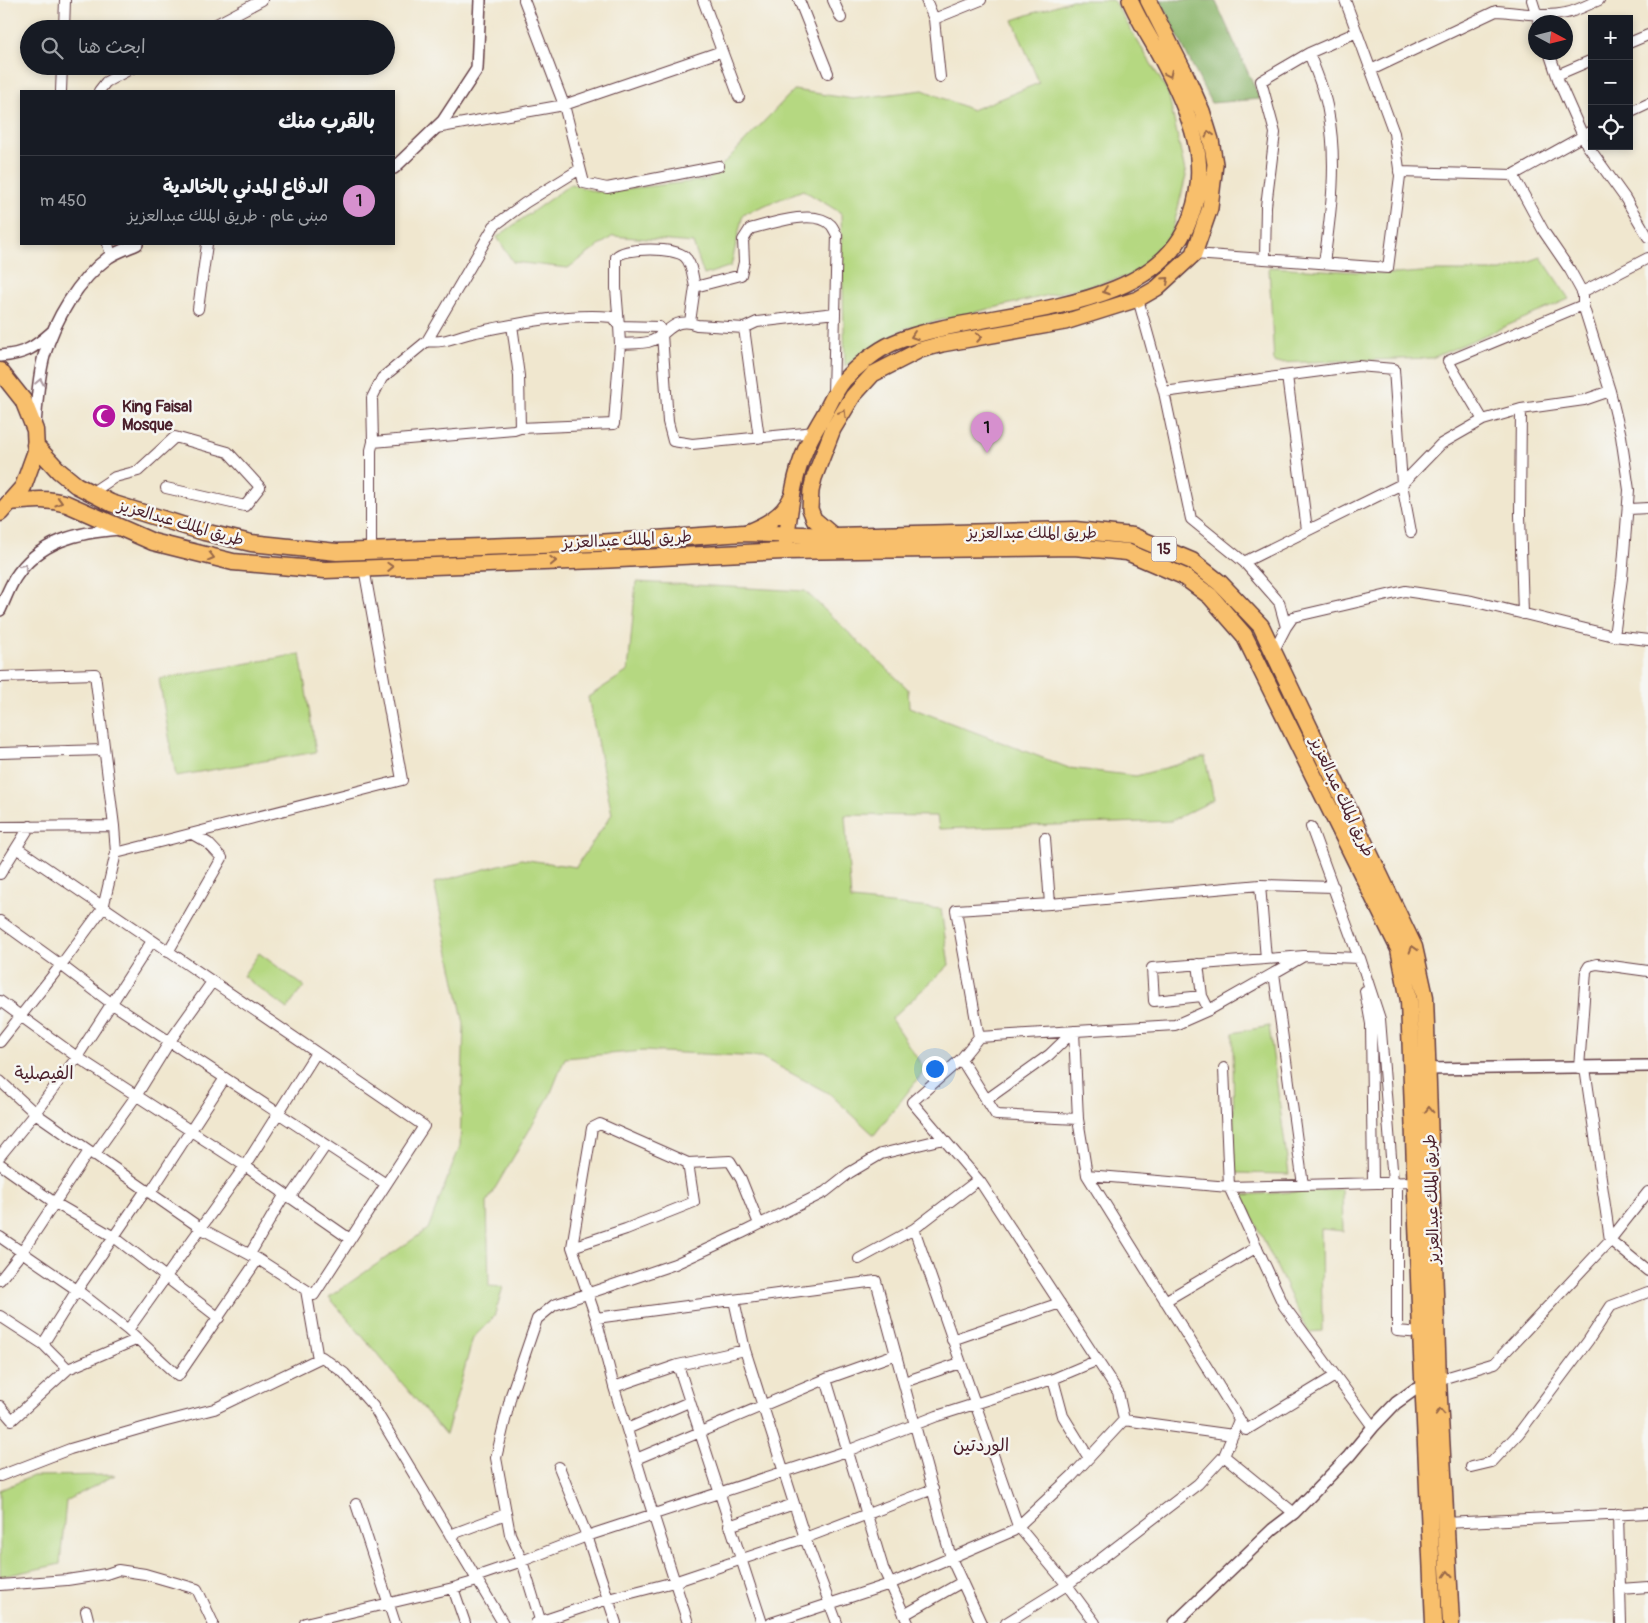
<!DOCTYPE html>
<html lang="ar">
<meta charset="utf-8">
<style>
:root{--surface:#171b24;--page:#242831;--text:#f1f3f6;--muted:#9ea1a6;--line:#363941;--accent:#d690ce}
body{margin:0;font-family:Pangolin,"Playpen Sans Arabic",sans-serif;background:var(--page);color:var(--text);direction:rtl}
.controls{position:absolute;right:15px;top:15px;display:grid;overflow:hidden;border-radius:0px;box-shadow:0 2px 8px #0003}
.controls button{width:45px;height:45px;display:grid;place-items:center;padding:0;border:0;border-bottom:1px solid var(--line);background:var(--surface);color:var(--text);font:25px sans-serif}
.compass{position:absolute;left:1528px;top:15px;width:45px;height:45px;border-radius:50%;background:var(--surface);box-shadow:0 2px 8px #0003;rotate:97deg}
.you{position:absolute;left:934px;top:1068px;width:18px;height:18px;margin:-12px;border:4px solid #fff;border-radius:50%;background:#1a73e8;box-shadow:0 0 0 8px #1a73e833}
.badge{display:grid;place-items:center;width:32px;height:32px;border-radius:50%;background:var(--accent);color:#111;font-size:16px;font-weight:700}
.pin{position:absolute;translate:-50% -41px;filter:drop-shadow(0 1px 2px #0008)}
.pin::after{content:'';position:absolute;top:26px;width:18px;height:15px;background:inherit;clip-path:polygon(0 0,100% 0,50% 100%)}
.list{margin:0;padding:0;list-style:none}
h2{display:flex;justify-content:space-between;align-items:center;height:65px;margin:0;padding:0 20px;font-size:21px}
h2 small{font-size:16px;font-weight:400;color:var(--muted)}
.list li{display:grid;grid-template-columns:32px 1fr auto;gap:15px;align-items:center;box-sizing:border-box;height:90px;padding:0 20px;border-top:1px solid var(--line)}
.list b{display:block;font-size:19px;white-space:nowrap}
.list p{margin:0;font-size:16px;white-space:nowrap;color:var(--muted)}
.list em{font-size:16px;font-style:normal;color:var(--muted)}
.icon{flex:none;width:28px;height:28px;fill:none;stroke:currentColor;stroke-width:2;stroke-linecap:round;stroke-linejoin:round}
.map{position:relative;flex:none;width:1648px;height:1623px;overflow:hidden;direction:ltr}
.search{position:absolute;background:var(--surface);box-shadow:0 2px 8px #0003;left:20px;top:20px;width:375px;height:55px;display:flex;align-items:center;gap:12px;box-sizing:border-box;padding:0 18px;border-radius:28px;color:var(--muted);font-size:19px}
.panel{position:absolute;background:var(--surface);box-shadow:0 2px 8px #0003;left:20px;top:90px;width:375px;height:155px;border-radius:0px;direction:rtl}
.map>svg:first-child{display:block}
</style>
<div class="map">
<svg width="1648" height="1623" viewBox="0 0 1648 1623">
<rect width="100%" height="100%" fill="#f6f6f2"/>
<filter id="ink" filterUnits="userSpaceOnUse"><feTurbulence type="fractalNoise" baseFrequency=".02" numOctaves="2"/><feDisplacementMap in="SourceGraphic" scale="10" xChannelSelector="R" yChannelSelector="G"/><feConvolveMatrix kernelMatrix="1 2 1 2 8 2 1 2 1" color-interpolation-filters="sRGB"/></filter>
<filter id="wash" filterUnits="userSpaceOnUse"><feTurbulence type="fractalNoise" baseFrequency=".0096" numOctaves="4" result="noise"/><feDisplacementMap in="SourceGraphic" scale="20" xChannelSelector="R" yChannelSelector="G"/><feGaussianBlur stdDeviation="1.12" result="paint"/><feColorMatrix in="noise" values="0 0 0 0 0 0 0 0 0 0 0 0 0 0 0 0 0 1.4 0 .05"/><feComposite in="paint" operator="in"/></filter>
<g filter="url(#wash)">
<rect width="100%" height="100%" fill="#f0e7cf"/>
<path fill="#b5d881" stroke="#807c56" d="M1072 0H1113L1168 92 1186 176 1169 244 1131 276 903 329 845 366 841 213 803 190 743 214 731 266 704 275 693 243 613 236 568 268 513 262 497 237 571 184 596 192 708 180 794 90 853 99 923 90 972 110 1039 83 1013 20Z
M1541 257 1569 299 1432 358 1274 363 1269 267 1396 274 1434 271H1502Z
M636 582 805 591 908 689 909 707 1069 768 1136 776 1205 757 1214 800 1171 821 939 829 937 816 845 815 851 900 941 909 949 965 891 1019 925 1070 874 1135 830 1094 761 1057 643 1051 565 1058 550 1095 487 1202 489 1286 503 1287 494 1317 473 1338 446 1435 329 1297 428 1229 460 1146 464 1024 434 883 521 859 576 867 612 814 588 697 628 671Z
M300 654 316 752 176 776 159 679Z
M259 953 304 986 287 1009 243 976Z
M1269 1026 1289 1174 1234 1173 1233 1033Z
M1342 1189 1343 1231 1321 1229 1322 1331 1308 1332 1242 1195Z
M115 1475 66 1501 60 1564 0 1577V1490L33 1476Z"/>
<path fill="#90b86f" stroke="#6d6c4d" d="M1160 0H1215L1260 99 1211 103Z"/>
</g>
<g filter="url(#ink)">
<g fill="none" stroke-linecap="round" stroke-linejoin="round">
<g stroke="#633d44" stroke-width="12">
<path id="minor" d="M524 0 564 105 584 183 607 188 719 166
M703 0 739 97
M799 0 828 73
M833 0 841 18
M926 0 934 19 981 0
M1532 0 1539 22
M934 19 940 77
M64 29 65 0
M207 29 262 0
M1629 43 1648 35
M1549 52 1559 82 1587 145 1625 198 1648 237
M1371 70 1496 11C1519 12 1543 18 1566 13 1577 11 1589 4 1599 0
M1557 75 1592 60
M61 91 62 66
M99 91 106 82 136 66
M1629 113 1648 104
M436 128 564 105 722 51
M1399 172 1513 175 1592 131
M108 244 111 256
M1194 254 1388 268 1400 176 1394 133 1345 0
M1265 259 1266 206 1275 133 1261 81 1309 53
M1324 263C1331 213 1338 161 1328 111 1325 91 1316 72 1309 53L1357 32
M695 287C693 279 692 263 685 257 675 247 625 247 616 257V288L619 326 659 327 662 334 668 422 673 441 692 444 815 432
M1582 292 1648 258
M1138 299 1164 392 1191 519 1244 562 1279 602 1286 627 1293 617 1405 591 1472 601 1614 636 1622 578 1629 490 1621 436 1610 391 1583 305
M198 309 207 244
M690 322 695 287 741 275 744 262 743 240 750 229C769 224 815 208 831 225 833 227 835 232 837 235L833 393
M512 325 519 376 520 428
M744 328 759 438
M620 344C629 343 639 344 648 342 668 338 670 315 697 325L744 328 757 322 835 313
M1287 376 1307 530
M1164 392 1358 366 1394 369 1402 484 1411 532
M1521 409 1520 515 1523 614
M1483 420 1448 361 1583 305V295L1582 292 1570 270 1544 232 1513 175
M373 442 514 430 520 428 614 424 620 344 619 326 612 317C568 313 519 323 476 332 459 335 444 344 427 341
M91 493 115 477 138 471 175 437 228 452 260 487 245 506 166 488
M1629 509 1648 508
M371 550V450L373 442 372 398 382 378 427 341 494 226 525 203 580 169
M1244 562 1402 484 1441 444 1483 420 1521 409 1584 400 1610 391
M1614 636 1648 640
M1273 652 1286 627
M0 677 95 674 114 826 0 827
M0 753 104 750
M1311 827 1361 964
M1045 838 1050 904
M116 853 402 780 364 568
M0 874 30 826
M1260 885 1266 959
M0 921 61 965 111 1003 386 1184
M168 952 222 858 208 843 192 834
M1198 964 1202 996 1209 1010
M1274 973 1303 1185
M1365 991 1371 1024 1373 1183
M1202 996 1154 1001 1152 968 1304 956 1360 958 1380 1019 1393 1182
M0 1001 77 1057 245 1166 350 1239
M1074 1031 1078 1119 1087 1175 1246 1430 1335 1376
M979 1037 956 910 1050 904 1260 885 1334 887
M0 1042 61 965 103 908 116 853 114 826
M961 1059 996 1115 1078 1119
M1224 1068 1229 1187 1284 1306 1373 1427
M1579 1068 1586 971 1589 966 1597 964 1648 971
M1585 1068 1610 1240 1648 1271
M0 1081 35 1113 202 1229 258 1259 314 1295 424 1126 17 848
M986 1100 1049 1055 1074 1031
M94 1155 136 1096 170 1041 212 982
M0 1156 35 1113 77 1057 152 941
M0 1164 55 1203 114 1237 219 1318
M1087 1175 1229 1187 1415 1182
M1397 1182V1331L1421 1333
M150 1193 225 1078
M290 1198 326 1145
M914 1229 1018 1526 1067 1585 1095 1623
M0 1237 77 1290 128 1330 245 1166 316 1053
M572 1247 626 1229 694 1202 688 1163
M250 1254 285 1194
M859 1259 914 1229 978 1180
M0 1280 22 1252 89 1151
M306 1290 318 1359
M734 1300 745 1350 805 1538 837 1623
M1165 1301 1257 1247
M0 1316 43 1344 68 1369
M596 1318 876 1281 951 1558 981 1623
M128 1330 178 1376 258 1259
M952 1340 1060 1303
M43 1344 77 1290 146 1190
M678 1365 745 1350
M826 1379 883 1568 908 1623
M1053 1379 1063 1416 1089 1458
M1438 1380 1495 1363 1610 1240 1648 1192
M904 1382 960 1363
M614 1387 678 1365 762 1623
M0 1406 12 1420 68 1369 138 1339
M1124 1420 1233 1435
M627 1429 689 1402
M1224 1456 1294 1513
M636 1459 826 1379 896 1354
M559 1467 587 1536 616 1623
M1471 1467 1492 1462 1519 1433 1588 1341 1611 1306 1648 1292
M0 1476 70 1449 163 1422 214 1409 322 1357 344 1373 373 1406 503 1623
M356 1504 395 1623
M1618 1514 1621 1623
M1445 1523 1648 1513
M729 1526 794 1504
M450 1535 506 1514
M475 1577 522 1561 587 1536 847 1451 937 1416 1053 1379 1098 1360
M0 1585 67 1580 106 1574 118 1570 145 1574 197 1589 213 1623
M453 1588 465 1623
M1620 1589 1648 1587
M86 1611 89 1623
M904 1615 962 1582
M305 1623 453 1588 477 1581
M536 1623 608 1599 674 1582 805 1538 933 1489
M541 1623 522 1561 510 1534 496 1458 511 1395 537 1319 554 1305 675 1264 742 1233 825 1192 849 1173 881 1154 943 1139
M688 1623 646 1492 614 1387 596 1318 572 1247 592 1128 600 1124 688 1163 730 1161 741 1179 759 1224
M771 1623 890 1584 1013 1531 1072 1476 1124 1420 1118 1392 981 1183 912 1102 961 1059 979 1037 1175 1025 1209 1010 1304 956
M1006 1623 1067 1585 1198 1484 1224 1456 1239 1420"/>
</g>
<g stroke="#633d44" stroke-width="14">
<path id="tertiary" d="M394 168 443 121 477 69 480 0
M0 356C25 354 34 348 52 332
M35 425C37 402 38 378 44 356 55 319 78 280 109 257 117 252 128 248 137 244
M0 610C5 599 9 588 15 578 39 541 78 532 120 529
M1427 1069 1648 1066
M1175 1623 1273 1529 1294 1513 1349 1456 1373 1427 1396 1403 1414 1390 1429 1384"/>
</g>
<g stroke="#633d44" stroke-width="18">
<path id="primary" d="M745 533C763 526 782 517 791 498
M834 536 814 519 810 509 811 491 814 478 833 429 853 396 873 374 920 350 942 344 1065 322 1138 299 1157 288 1194 254 1210 208 1215 164 1211 140 1202 111 1186 75 1148 0
M785 547C790 515 792 480 805 451 810 437 819 424 826 411 831 401 837 388 844 380 856 367 877 350 893 343 978 306 1156 322 1191 216 1200 191 1201 166 1195 140 1188 111 1173 80 1159 54 1149 36 1138 19 1130 0"/>
</g>
<g stroke="#633d44" stroke-width="19">
<path id="trunk" d="M0 371 23 400 35 430 36 451 23 487 0 513
M35 445 59 471 76 485 111 503 204 532 251 543 337 552 597 543 744 533 834 536 1075 530 1133 536 1192 561 1220 583 1261 626 1414 947 1425 997 1438 1380 1451 1623
M11 502C32 500 47 498 67 504L153 542 233 562 325 570 599 560 784 551 1074 547 1127 552 1183 576 1210 596 1244 635 1399 949 1409 1001 1421 1333 1434 1623"/>
</g>
<use href="#minor" stroke="#fff" stroke-width="10"/>
<use href="#tertiary" stroke="#fff" stroke-width="11"/>
<use href="#primary" stroke="#f8bf6c" stroke-width="15"/>
<use href="#trunk" stroke="#f8bf6c" stroke-width="16"/>
</g>
<defs><path id="oneway-chevron" d="M-2-3.5L2.5 0L-2 3.5" fill="none" stroke-width="1.6" stroke-linecap="round" stroke-linejoin="round" transform="scale(1.25)"/></defs>
<g stroke="#986748">
<use href="#oneway-chevron" transform="translate(1169 74) rotate(64)"/>
<use href="#oneway-chevron" transform="translate(1209 134) rotate(-107)"/>
<use href="#oneway-chevron" transform="translate(1166 280) rotate(-42)"/>
<use href="#oneway-chevron" transform="translate(1106 291) rotate(161)"/>
<use href="#oneway-chevron" transform="translate(914 336) rotate(161)"/>
<use href="#oneway-chevron" transform="translate(979 337) rotate(-10)"/>
<use href="#oneway-chevron" transform="translate(843 413) rotate(-59)"/>
<use href="#oneway-chevron" transform="translate(59 502) rotate(16)"/>
<use href="#oneway-chevron" transform="translate(211 557) rotate(14)"/>
<use href="#oneway-chevron" transform="translate(553 561) rotate(-2)"/>
<use href="#oneway-chevron" transform="translate(390 567) rotate(-2)"/>
<use href="#oneway-chevron" transform="translate(1413 949) rotate(-107)"/>
<use href="#oneway-chevron" transform="translate(1429 1110) rotate(-92)"/>
<use href="#oneway-chevron" transform="translate(1440 1412) rotate(-93)"/>
<use href="#oneway-chevron" transform="translate(1448 1574) rotate(-93)"/>
</g>
<g stroke="#ae9aa0">
<use href="#oneway-chevron" transform="translate(40 382) rotate(-79)"/>
<use href="#oneway-chevron" transform="translate(24 567) rotate(-52)"/>
</g>
</g>
<defs>
<g id="mosque-disc" transform="scale(1.25)"><circle r="9.5" fill="#b5179e" stroke="#f6f6f2"/><path d="M3.5-4.9A6 6 0 1 0 3.5 4.9A5 5 0 1 1 3.5-4.9Z" fill="#fff"/></g>
</defs>
<g fill-rule="evenodd">
<use href="#mosque-disc" x="104" y="416"/>
</g>
<g text-anchor="middle" dominant-baseline="central" stroke-width="5" stroke-linejoin="round" paint-order="stroke">
<rect fill="#f6f6f2" stroke="#7e6067" stroke-width="1" x="1151.5" y="536.5" width="25" height="25" rx="4"/>
<g font-size="15" font-weight="bold" fill="#4a1f2b">
<text x="1164" y="549">15</text>
</g>
<g font-size="16" font-weight="bold" fill="#4a1f2b" stroke="#f6f6f2" text-anchor="start">
<text x="122" y="407">King Faisal<tspan x="122" dy="18">Mosque</tspan></text>
</g>
<g font-size="16" fill="#4a1f2b" stroke="#f6f6f2">
<text transform="translate(181 523) rotate(16)">طريق الملك عبدالعزيز</text>
<text x="1032" y="533">طريق الملك عبدالعزيز</text>
<text transform="translate(627 540) rotate(-3)">طريق الملك عبدالعزيز</text>
<text transform="translate(1342 797) rotate(65)">طريق الملك عبدالعزيز</text>
<text transform="translate(1432 1199) rotate(-92)">طريق الملك عبدالعزيز</text>
</g>
<g font-size="18" fill="#4a1f2b" stroke="#f6f6f2">
<text x="44" y="1073">الفيصلية</text>
<text x="981" y="1445">الوردتين</text>
</g>
</g>
</svg>
<div class="controls">
<button>+</button>
<button>−</button>
<button><svg class="icon" aria-label="locate" viewBox="0 0 24 24"><circle cx="12" cy="12" r="6"/><path d="M12 2v4M12 18v4M2 12h4M18 12h4"/></svg></button>
</div>
<svg class="compass" viewBox="-18 -18 36 36"><path d="M0-13l5 13h-10z" fill="#e53935"/><path d="M0 13l5-13h-10z" fill="#9ea1a6"/></svg>
<div class="you"></div>
<div class="pin badge" style="left:987px;top:453px">1</div>
<div class="search"><svg class="icon" aria-label="search" viewBox="0 0 24 24"><circle cx="10" cy="10" r="6"/><path d="M15 15l6 6"/></svg>ابحث هنا</div>
<section class="panel">
<h2>بالقرب منك<small></small></h2>
<ul class="list">
<li><span class="badge">1</span><div><b>الدفاع المدني بالخالدية</b><p>مبنى عام · طريق الملك عبدالعزيز</p></div><em>450 m</em></li>
</ul>
</section>
</div>
